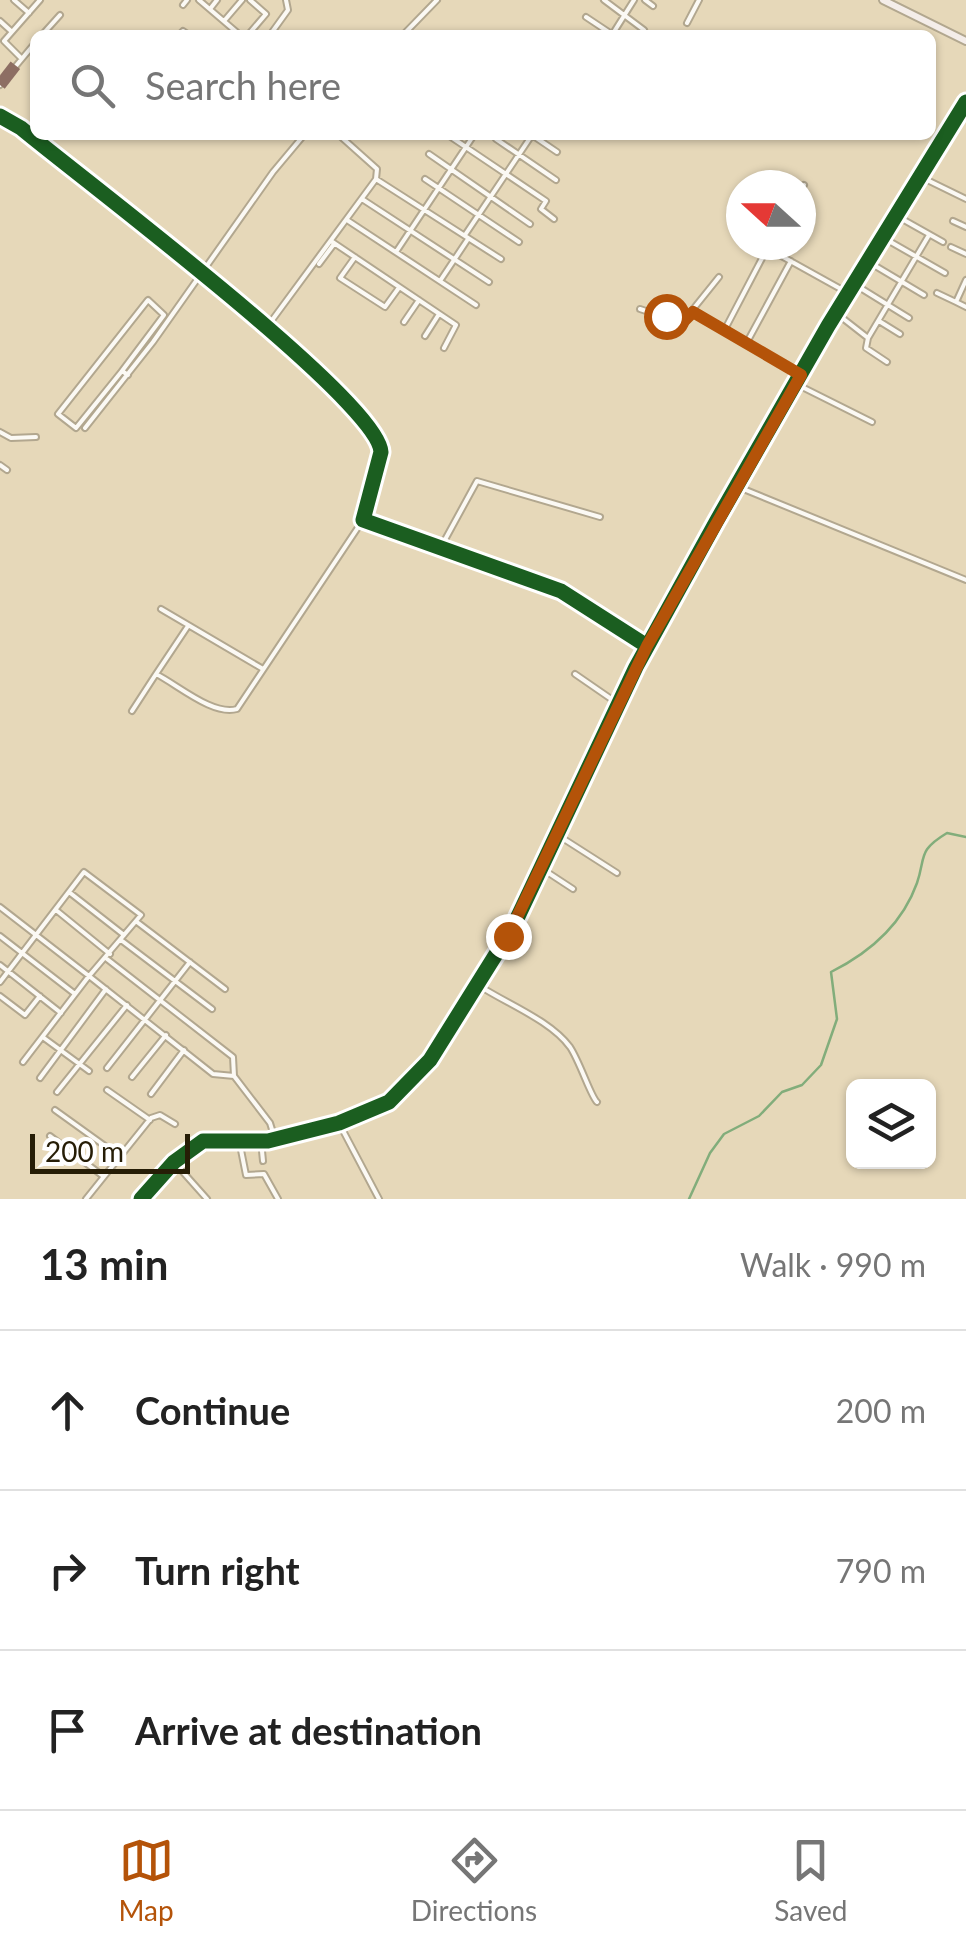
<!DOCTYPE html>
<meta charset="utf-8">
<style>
:root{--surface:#fff;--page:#f6f6f6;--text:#222;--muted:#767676;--line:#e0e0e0;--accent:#b45309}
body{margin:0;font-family:Lato,sans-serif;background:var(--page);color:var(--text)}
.controls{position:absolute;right:30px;bottom:30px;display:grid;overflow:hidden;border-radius:15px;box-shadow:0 2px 8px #0004}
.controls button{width:90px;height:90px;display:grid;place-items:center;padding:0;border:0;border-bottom:2px solid var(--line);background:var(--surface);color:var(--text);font:50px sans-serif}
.compass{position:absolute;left:726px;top:170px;width:90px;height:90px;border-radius:50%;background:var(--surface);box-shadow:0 2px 8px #0004;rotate:291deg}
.scale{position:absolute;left:30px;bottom:25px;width:160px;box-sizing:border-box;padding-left:10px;border:5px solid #261d06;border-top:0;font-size:28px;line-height:35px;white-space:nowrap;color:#261d06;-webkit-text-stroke:8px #fff;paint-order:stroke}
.stop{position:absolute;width:30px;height:30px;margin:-22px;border:8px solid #b45309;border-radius:50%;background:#fff}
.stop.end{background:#b45309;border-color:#fff;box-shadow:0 2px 10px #0008}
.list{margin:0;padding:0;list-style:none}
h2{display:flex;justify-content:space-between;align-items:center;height:130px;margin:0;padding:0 40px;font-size:42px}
h2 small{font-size:32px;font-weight:400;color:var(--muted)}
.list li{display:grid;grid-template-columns:65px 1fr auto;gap:30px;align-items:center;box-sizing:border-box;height:160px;padding:0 40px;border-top:2px solid var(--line)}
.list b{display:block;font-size:38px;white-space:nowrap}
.list em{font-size:32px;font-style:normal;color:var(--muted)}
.icon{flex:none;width:55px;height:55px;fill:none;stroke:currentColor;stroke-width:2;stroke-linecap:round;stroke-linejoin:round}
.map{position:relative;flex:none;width:966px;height:1199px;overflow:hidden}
.search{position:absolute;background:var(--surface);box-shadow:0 2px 8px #0004;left:30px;right:30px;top:30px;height:110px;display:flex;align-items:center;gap:25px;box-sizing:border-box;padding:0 35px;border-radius:15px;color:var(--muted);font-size:38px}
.sheet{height:610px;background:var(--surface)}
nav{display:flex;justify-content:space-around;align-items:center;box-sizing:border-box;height:140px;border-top:2px solid var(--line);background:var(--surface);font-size:28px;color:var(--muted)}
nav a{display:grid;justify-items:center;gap:5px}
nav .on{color:var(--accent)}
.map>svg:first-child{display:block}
</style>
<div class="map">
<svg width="966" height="1199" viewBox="0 0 966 1199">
<rect width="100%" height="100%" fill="#e6d8b9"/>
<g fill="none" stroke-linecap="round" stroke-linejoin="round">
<path stroke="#82ad7b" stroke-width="2.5" d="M689 1199 710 1153 724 1134 759 1116 782 1092 802 1085 821 1065 837 1019 831 972C869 953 902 925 917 883 926 857 917 851 947 833L966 837"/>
<g stroke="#b2a78f" stroke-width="8">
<path id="minor" d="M14 0 29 13
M199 0 240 35
M604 0 644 30
M645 0 653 6
M183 5 187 0
M210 9 217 0
M586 17 613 35
M0 21 11 31
M224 21 242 0
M687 23 699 0
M42 35 60 15
M179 35 183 31 189 35
M248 35 266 14 250 0
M270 35 288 10 286 0
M403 35 437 0
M612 35 634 0
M21 58 4 41 40 0
M0 85 35 43
M0 116 21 128C77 175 379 401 381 452L363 520 561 591 647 646
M448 135 546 201 541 209 554 219
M490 135 492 136
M532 135 557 152
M496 139 556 180
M429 154 530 224
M919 176 966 199
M376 179 501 259
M425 179 519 242
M801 190 804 185
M362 199 489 282
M895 215 943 242
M347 220 476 305
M953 221 966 227
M465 235 532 135
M882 237 945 273
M331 241 456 325 444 348
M951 247 966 254
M767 248 848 293
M396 252 474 135
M355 257 340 278 385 307 398 289
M867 261 924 295
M319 264 334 244
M440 281 468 239
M854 284 909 318
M937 293 956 302 966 280
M956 302 966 307
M640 309 682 323 719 277
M693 312 801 375
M836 313 868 338 929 235
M879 321 900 334
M404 322 419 300
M267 327 376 179 377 169 339 135
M724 331 769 245
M425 336 439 314
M868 338 866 348 887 362
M746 344 791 261
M122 371 164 315 148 300 58 414 76 428 122 371 128 375
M796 384 872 422
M85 428 153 342 273 172 304 135
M0 432 11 438 36 437
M0 465 7 470
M736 486 966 580
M441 547 477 481 600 517
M161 609 263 669
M156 674 188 626
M575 674 617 703
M132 711 156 674C178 685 213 716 237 709L363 520
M556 834 617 873
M541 868 573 889
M69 892 124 935
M0 907 89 976 141 915 84 872 0 982
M56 910 110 954
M137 922 225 989
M0 936 75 994
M121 940 212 1009
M107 959 233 1057 234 1076 270 1123 275 1139
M0 965 61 1013
M478 985C507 1004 550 1020 570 1047 580 1062 591 1097 597 1102
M0 996 25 1015 40 996
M44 1038 89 1071
M23 1062 89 976 213 1074 234 1076
M107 1068 190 962
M132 1077 166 1035
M40 1078 106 989
M107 1090 150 1120
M57 1092 127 1005
M151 1094 184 1050
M55 1110 119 1156
M339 1123 379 1199
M50 1136 103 1176
M239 1140 246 1175 264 1174 278 1199
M261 1141 263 1161
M174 1162 207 1199
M86 1199 151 1118 160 1115 175 1124
M141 1199 174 1162 203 1141H268L339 1123 389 1102 430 1060 513 927 636 667 716 522 828 326 966 102"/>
</g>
<g stroke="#b2a78f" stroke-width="10">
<path id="secondary" d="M883 0 966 41"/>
</g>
<use href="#minor" stroke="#fbf9f4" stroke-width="4"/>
<use href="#secondary" stroke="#f4ede9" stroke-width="6"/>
<path stroke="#8d6e63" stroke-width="12" stroke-dasharray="25 12" stroke-linecap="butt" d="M0 85 21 58"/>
<g stroke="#fff" stroke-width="21">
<path id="cycleway" d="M0 116 21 128C77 175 379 401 381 452L363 520 561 591 647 646
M141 1199 174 1162 203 1141H268L339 1123 389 1102 430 1060 513 927 636 667 716 522 828 326 966 102"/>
</g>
<use href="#cycleway" stroke="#1b5e20" stroke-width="15"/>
</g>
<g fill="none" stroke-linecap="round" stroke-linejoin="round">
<path stroke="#b45309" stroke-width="12" d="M508 936 647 646 801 375 693 312 682 323 666 316"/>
</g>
</svg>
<div class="controls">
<button><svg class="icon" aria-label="layers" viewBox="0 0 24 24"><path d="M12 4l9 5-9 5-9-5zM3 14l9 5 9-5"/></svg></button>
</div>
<svg class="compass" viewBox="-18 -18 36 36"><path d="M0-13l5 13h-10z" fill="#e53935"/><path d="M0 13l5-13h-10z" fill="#767676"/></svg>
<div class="scale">200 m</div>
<div class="stop" style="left:666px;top:316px"></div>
<div class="stop end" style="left:508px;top:936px"></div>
<div class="search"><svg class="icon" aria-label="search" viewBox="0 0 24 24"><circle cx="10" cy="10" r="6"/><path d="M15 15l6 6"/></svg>Search here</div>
</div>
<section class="sheet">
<h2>13 min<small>Walk · 990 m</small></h2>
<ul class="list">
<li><svg class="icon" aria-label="ahead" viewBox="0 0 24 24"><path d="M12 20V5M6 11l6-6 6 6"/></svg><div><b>Continue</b></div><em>200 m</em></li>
<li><svg class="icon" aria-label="right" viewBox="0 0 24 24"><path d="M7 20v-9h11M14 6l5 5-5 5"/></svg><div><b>Turn right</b></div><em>790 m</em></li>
<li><svg class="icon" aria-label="arrive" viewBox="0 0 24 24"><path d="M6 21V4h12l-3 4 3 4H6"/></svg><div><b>Arrive at destination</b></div></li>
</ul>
</section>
<nav>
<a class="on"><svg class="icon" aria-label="map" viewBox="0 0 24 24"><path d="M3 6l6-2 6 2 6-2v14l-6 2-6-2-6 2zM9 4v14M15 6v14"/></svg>Map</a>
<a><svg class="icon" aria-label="directions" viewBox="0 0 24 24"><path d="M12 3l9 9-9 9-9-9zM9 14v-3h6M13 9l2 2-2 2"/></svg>Directions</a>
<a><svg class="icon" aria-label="saved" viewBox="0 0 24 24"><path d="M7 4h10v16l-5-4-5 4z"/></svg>Saved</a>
</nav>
